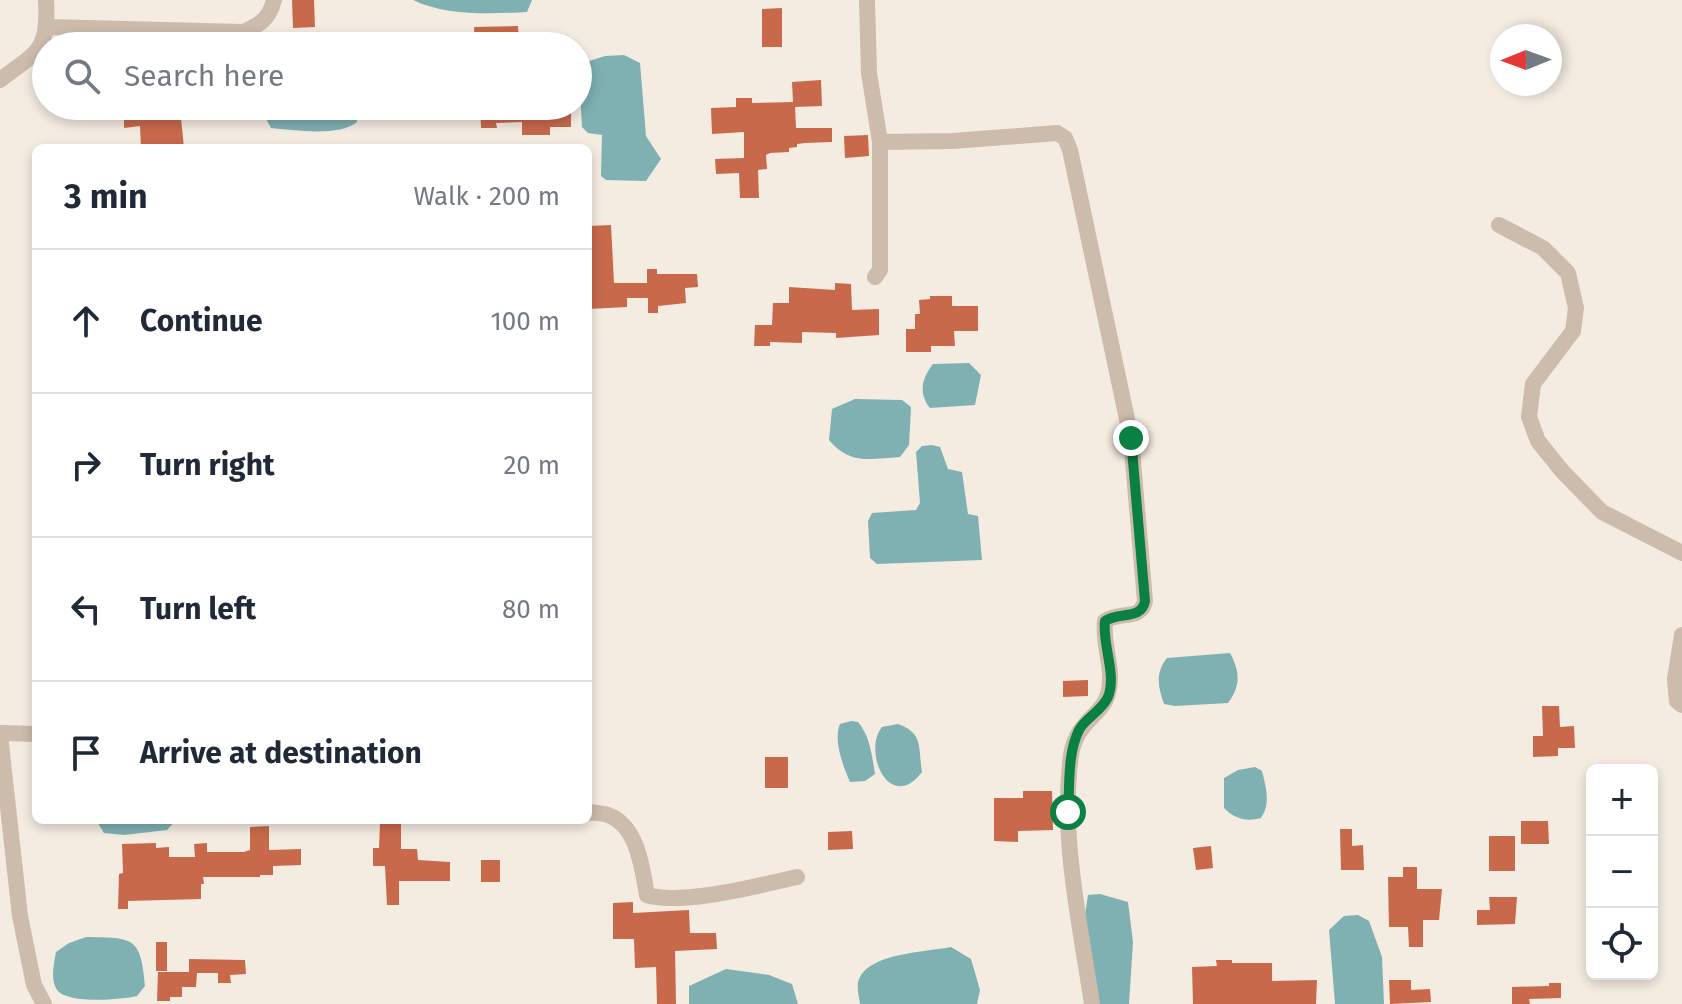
<!DOCTYPE html>
<meta charset="utf-8">
<style>
:root{--surface:#fff;--page:#f2f2f3;--text:#1f2937;--muted:#747a83;--line:#e0e1e3}
body{margin:0;font-family:"Fira Sans",sans-serif;background:var(--page);color:var(--text)}
.controls{position:absolute;right:24px;bottom:24px;display:grid;overflow:hidden;border-radius:12px;box-shadow:0 4px 12px #0003}
.controls button{width:72px;height:72px;display:grid;place-items:center;padding:0;border:0;border-bottom:2px solid var(--line);background:var(--surface);color:var(--text);font:40px sans-serif}
.compass{position:absolute;left:1490px;top:24px;width:72px;height:72px;border-radius:50%;background:var(--surface);box-shadow:0 4px 12px #0003;rotate:269deg}
.stop{position:absolute;width:24px;height:24px;margin:-18px;border:6px solid #0b8043;border-radius:50%;background:#fff}
.stop.end{background:#0b8043;border-color:#fff;box-shadow:0 2px 8px #0008}
.list{margin:0;padding:0;list-style:none}
h2{display:flex;justify-content:space-between;align-items:center;height:104px;margin:0;padding:0 32px;font-size:34px}
h2 small{font-size:26px;font-weight:400;color:var(--muted)}
.list li{display:grid;grid-template-columns:52px 1fr auto;gap:24px;align-items:center;box-sizing:border-box;height:144px;padding:0 32px;border-top:2px solid var(--line)}
.list b{display:block;font-size:30px;white-space:nowrap}
.list em{font-size:26px;font-style:normal;color:var(--muted)}
.icon{flex:none;width:44px;height:44px;fill:none;stroke:currentColor;stroke-width:2;stroke-linecap:round;stroke-linejoin:round}
.map{position:relative;flex:none;width:1682px;height:1004px;overflow:hidden}
.search{position:absolute;background:var(--surface);box-shadow:0 4px 12px #0003;left:32px;top:32px;width:560px;height:88px;display:flex;align-items:center;gap:20px;box-sizing:border-box;padding:0 28px;border-radius:44px;color:var(--muted);font-size:30px}
.panel{position:absolute;background:var(--surface);box-shadow:0 4px 12px #0003;left:32px;top:144px;width:560px;height:680px;border-radius:12px}
.map>svg:first-child{display:block}
</style>
<div class="map">
<svg width="1682" height="1004" viewBox="0 0 1682 1004">
<rect width="100%" height="100%" fill="#f4ebe1"/>
<path fill="#7fb0b2" d="M413 0H532L527 12C491 14 446 16 413 0Z
M624 55 640 63 646 136 661 159 646 181 606 180 601 176 602 135 588 133 582 127 579 75 583 63 605 56Z
M263 106H357V122C339 137 294 130 271 128L265 117Z
M969 363 981 375 975 405 930 408C918 393 922 378 933 364Z
M855 399 902 400 911 407 909 445 900 457C870 459 850 465 829 440L832 409Z
M932 445 940 447 948 469 962 472 968 514 978 516 982 560 877 564 870 558 868 521 872 513 916 510 920 503 916 452 922 446Z
M1230 653C1240 671 1241 686 1228 703L1175 706 1164 704C1158 687 1155 673 1167 658Z
M851 721 858 722C870 736 872 756 875 774L865 781 850 782C843 766 833 740 840 724Z
M898 724C924 733 918 748 922 772 890 814 862 752 882 727Z
M1255 767 1262 771C1266 788 1271 802 1261 818 1246 822 1235 819 1224 808V778L1238 770Z
M96 820H176L167 830 124 835 104 833Z
M1100 894 1128 902 1133 942 1129 1004H1098L1084 921 1088 895Z
M1358 915 1369 921 1382 957 1384 1004H1335L1329 930 1344 916Z
M86 937C133 938 141 936 145 986L137 996C119 1000 68 1004 57 990 50 979 54 964 56 952L69 943Z
M951 947 971 959 980 990 977 1004H860C859 996 856 986 859 979 870 953 925 952 951 947Z
M726 969 769 975 792 984 798 1004H689V986Z"/>
<path fill="#c8694b" d="M292 0H314L315 27 293 28Z
M782 8V47H762V9Z
M518 26 519 46H475L474 27Z
M821 80 822 106 795 107 796 128H832V142L805 143 797 144V147L789 148V152L770 153 766 155 767 169 758 170 759 198H740L739 173 716 174 715 159 744 158V132L712 134 711 108 736 107V98H752V103L793 102 792 82Z
M143 106H162V118H181L184 148H141L140 126 124 128V112L144 111Z
M480 106H571V127H550V135H522V122L496 123 497 128H481Z
M868 135 869 156 845 158 844 136Z
M611 225 614 283H647V269H657V274H697L698 287 685 288 686 303 658 306V313H648V298H627V307L588 309V226Z
M835 283 851 284 852 310 879 309V335L836 338V333L802 332V343L770 342V346H754L755 325H772L773 303H789V287L835 290Z
M930 296H952V306H978V331H954L955 346H931V352H906V329H915V314H920L919 300 930 299Z
M1088 680V696L1063 697V681Z
M1542 706H1559L1560 727 1574 726 1575 748H1558V756L1533 757V736H1543Z
M765 757H788V788H765Z
M1023 791H1052L1053 830 1018 831V842L994 841V798H1023Z
M1521 821H1548L1549 844H1521Z
M380 823H401V849H417L418 860 450 862V881H399V905H387L385 866H373V848H379Z
M269 826V850L301 849V865L273 866V875H260V877H203L204 884H201V899L128 901V909H118L119 874 123 873 122 844 156 843V848L169 847V857H195L194 844 207 843V852H244L250 850V827Z
M1340 829H1352V846L1363 845 1364 870H1341Z
M852 831 853 849 828 850V832Z
M1489 836H1515V871H1489Z
M1211 846 1213 868 1196 870 1193 848Z
M481 860H500V882H481Z
M1403 867H1417V889H1442L1439 920H1423V947H1409L1408 927H1389L1388 877H1403Z
M1489 897H1517L1515 924 1477 925V910H1490Z
M633 902V913L689 910 690 933H716L717 949 675 951 676 1004H657L656 967 635 968 634 939H613V903Z
M156 942H167V971H156Z
M189 959 245 960 246 974 230 975 231 983H218V973H197L196 987H182V997H170V1001H157L158 972H189Z
M1216 960H1232V963H1272V981L1317 980 1316 1004H1193L1192 967 1217 966Z
M1389 980H1411V990L1430 989 1431 1002 1390 1004Z
M1549 983H1561V998L1529 999 1530 1004H1512V987L1549 986Z"/>
<g fill="none" stroke-linecap="round" stroke-linejoin="round">
<path stroke="#cdbbac" stroke-width="16" d="M867 0 869 73 880 142 953 141 1057 133 1065 138 1070 150 1131 438 1145 601C1141 621 1119 611 1105 621 1102 645 1115 670 1108 694 1102 716 1076 721 1071 755 1060 837 1080 923 1092 1004
M47 27 243 32C261 24 269 19 274 0
M0 80C38 51 49 51 46 0
M1499 225 1543 248 1568 273 1576 308 1573 331 1533 384 1529 417 1538 441 1562 471 1602 512 1682 553
M875 277 880 270V142
M1682 635 1675 679 1677 701 1682 705
M0 733 36 734
M0 735 20 916 34 985 44 1004
M588 812C594 813 602 813 608 815 638 826 642 868 647 895 682 906 760 885 797 877"/>
</g>
<g fill="none" stroke-linecap="round" stroke-linejoin="round">
<path stroke="#0b8043" stroke-width="10" d="M1068 812C1070 786 1067 754 1079 730 1085 718 1102 711 1108 697 1117 674 1102 645 1105 621 1119 611 1141 621 1145 601L1131 438"/>
</g>
</svg>
<div class="controls">
<button>+</button>
<button>−</button>
<button><svg class="icon" aria-label="locate" viewBox="0 0 24 24"><circle cx="12" cy="12" r="6"/><path d="M12 2v4M12 18v4M2 12h4M18 12h4"/></svg></button>
</div>
<svg class="compass" viewBox="-18 -18 36 36"><path d="M0-13l5 13h-10z" fill="#e53935"/><path d="M0 13l5-13h-10z" fill="#747a83"/></svg>
<div class="stop" style="left:1068px;top:812px"></div>
<div class="stop end" style="left:1131px;top:438px"></div>
<div class="search"><svg class="icon" aria-label="search" viewBox="0 0 24 24"><circle cx="10" cy="10" r="6"/><path d="M15 15l6 6"/></svg>Search here</div>
<section class="panel">
<h2>3 min<small>Walk · 200 m</small></h2>
<ul class="list">
<li><svg class="icon" aria-label="ahead" viewBox="0 0 24 24"><path d="M12 20V5M6 11l6-6 6 6"/></svg><div><b>Continue</b></div><em>100 m</em></li>
<li><svg class="icon" aria-label="right" viewBox="0 0 24 24"><path d="M7 20v-9h11M14 6l5 5-5 5"/></svg><div><b>Turn right</b></div><em>20 m</em></li>
<li><svg class="icon" aria-label="left" viewBox="0 0 24 24"><path d="M17 20v-9H6M10 6l-5 5 5 5"/></svg><div><b>Turn left</b></div><em>80 m</em></li>
<li><svg class="icon" aria-label="arrive" viewBox="0 0 24 24"><path d="M6 21V4h12l-3 4 3 4H6"/></svg><div><b>Arrive at destination</b></div></li>
</ul>
</section>
</div>
